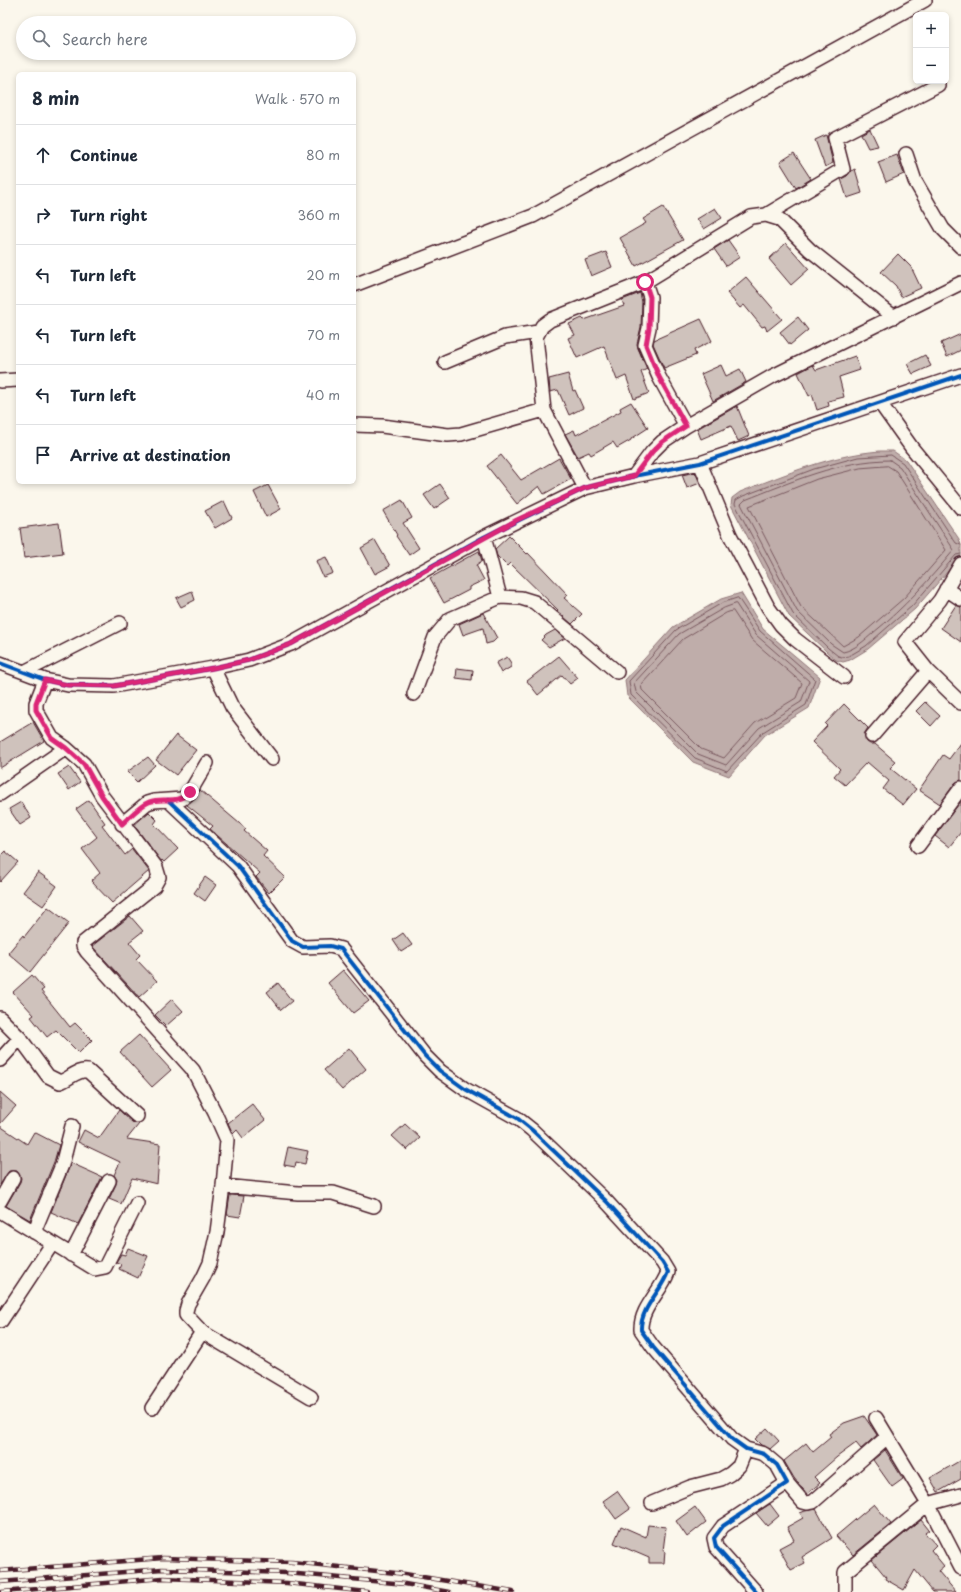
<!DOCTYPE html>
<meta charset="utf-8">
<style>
:root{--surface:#fff;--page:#f2f2f3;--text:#1f2937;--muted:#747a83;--line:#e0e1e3}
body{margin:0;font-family:"Playpen Sans",sans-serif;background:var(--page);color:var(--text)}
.controls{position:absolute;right:12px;top:12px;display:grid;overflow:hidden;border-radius:6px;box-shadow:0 2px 6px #0003}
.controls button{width:36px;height:36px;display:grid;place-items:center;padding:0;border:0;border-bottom:1px solid var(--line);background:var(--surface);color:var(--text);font:20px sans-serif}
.stop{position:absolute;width:12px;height:12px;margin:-9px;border:3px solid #db2777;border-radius:50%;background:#fff}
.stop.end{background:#db2777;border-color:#fff;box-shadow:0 1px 4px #0008}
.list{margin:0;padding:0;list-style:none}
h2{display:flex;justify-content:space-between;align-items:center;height:52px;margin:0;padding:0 16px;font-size:17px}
h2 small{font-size:13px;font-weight:400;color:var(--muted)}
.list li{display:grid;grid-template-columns:26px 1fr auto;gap:12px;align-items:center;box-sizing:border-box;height:60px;padding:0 16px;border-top:1px solid var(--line)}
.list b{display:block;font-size:15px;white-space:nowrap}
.list em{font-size:13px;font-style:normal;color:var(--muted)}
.icon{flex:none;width:22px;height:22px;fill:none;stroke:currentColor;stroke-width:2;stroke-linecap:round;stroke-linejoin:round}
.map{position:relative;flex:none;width:961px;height:1592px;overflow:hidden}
.search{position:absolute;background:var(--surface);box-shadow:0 2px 6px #0003;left:16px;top:16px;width:340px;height:44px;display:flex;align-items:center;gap:10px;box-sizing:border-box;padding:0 14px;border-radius:22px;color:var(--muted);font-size:15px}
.panel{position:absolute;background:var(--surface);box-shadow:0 2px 6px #0003;left:16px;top:72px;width:340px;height:412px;border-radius:6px}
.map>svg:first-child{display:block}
</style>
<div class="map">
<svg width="961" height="1592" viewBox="0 0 961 1592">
<rect width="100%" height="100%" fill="#fbf7ec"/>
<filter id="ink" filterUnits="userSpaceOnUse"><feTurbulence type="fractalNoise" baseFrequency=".025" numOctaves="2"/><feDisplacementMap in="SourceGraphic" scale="8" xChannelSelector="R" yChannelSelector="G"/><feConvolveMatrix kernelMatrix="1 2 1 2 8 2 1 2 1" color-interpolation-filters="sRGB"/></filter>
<g filter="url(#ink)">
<path fill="#bfadaa" stroke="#907477" d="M880 451H893L906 460 959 539 961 545V556L915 609 868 649 850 660 843 662 836 660 826 651 789 616 731 505 732 498 740 492C786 474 831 455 880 451Z
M741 593 763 629 820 677 809 708 765 735 729 776 693 762 627 696 625 680 673 627 721 599Z"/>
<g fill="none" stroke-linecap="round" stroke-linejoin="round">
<path stroke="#79585e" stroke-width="1" d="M890 460 900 467 954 550C929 580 904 608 873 633 865 640 854 650 843 652L831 644 797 611 741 504 745 500C791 482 840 460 890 460Z
M888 466 896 471 946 550 904 598 859 637 843 646 801 607 749 506 817 479 860 468Z
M961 545 956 543 903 463 891 455 858 457 814 469 743 496 736 500 735 504 793 614 828 648 838 656 842 657 849 656 866 646 912 606 956 555 961 554
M738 598 760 631 815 679 806 705 763 732 727 771 695 758 631 695 629 681 676 630 722 603Z
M736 604 756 635 809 681 801 702 759 728 726 765 698 754 636 692 634 683 679 634 724 608Z
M733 611 752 640 802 683 796 698 755 723 724 758 701 749 642 690 641 685 683 639 726 613Z"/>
</g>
<path fill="#cfc2bc" stroke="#4a1f2b" d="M870 129 878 146 868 148 861 134Z
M826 135 833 163 825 167 815 140Z
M794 153 811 179 796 188 780 162Z
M897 155 904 174 886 182 878 162Z
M855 169 862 193 847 198 841 179 847 176 851 171Z
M663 207 683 240 636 266 620 238 646 223 643 219Z
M715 208 722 218 704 229 697 219Z
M728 240 740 257 726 266 714 249Z
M786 243 809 269 791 285 769 259Z
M606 252 612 267 591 276 585 260Z
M898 254 911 267 921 288 901 297 896 286 881 272Z
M746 277 782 319 767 331 765 326 762 327 744 305 740 308 727 293Z
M640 293 642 302 641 327 637 344 638 348 647 369 641 372 649 393 634 399 626 376 617 380 604 346 577 358 568 338 575 335 569 324 582 318 584 320 624 306 622 300Z
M798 317 808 330 790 345 780 332Z
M701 319 712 341 694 350 696 355 664 368 653 344 654 340Z
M961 334V350L947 357 941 343Z
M925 355 931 366 913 374 907 364Z
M855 356 860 370 839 377 844 397 828 401 829 406 817 410 812 394 809 396 798 373 813 365 816 370Z
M721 365 726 376 740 369 746 382 713 401 701 374Z
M568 374 573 391 575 390 583 408 569 415 558 390 550 392 549 379Z
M631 402 648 428 631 439V440L617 448 613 442 591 455 589 452 578 457 565 434 574 430 576 435 621 411 620 408Z
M737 406 749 436 738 441 731 426 701 439 697 429Z
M501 455 521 480 559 458 571 479 544 494 539 486 517 504 487 466Z
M695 472 700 483 687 488 682 475Z
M440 484 450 498 434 509 424 495Z
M268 485 281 509 266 517 254 492Z
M402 500 412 518 403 523 419 548 409 555 396 536 397 535 383 511Z
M224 501 232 518 215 528 205 511Z
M59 523 63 553 24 558 20 528Z
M509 536 527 554 528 553 568 595 564 598 582 614 572 624 557 611 558 610 510 563 507 566 497 556 495 549Z
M375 540 390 566 375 574 361 548Z
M479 551 482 561 476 565 484 580 469 587V590L444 603 430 578Z
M326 557 333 573 323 577 316 561Z
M192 591 195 600 181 607 176 598Z
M956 605 961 607V642L941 628Z
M483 613 497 638 493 642 486 644 483 628 463 635 459 624Z
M555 630 565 638 549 647 541 640 546 635Z
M559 656 578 678 570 684 562 675 538 695 527 681Z
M507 657 511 663V667L501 673 496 663Z
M457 668 473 670 472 680 456 678Z
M925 702 940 716 931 726 916 711Z
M844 704 868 728 864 734 867 742 870 744H875L896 762 890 768 916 789 903 805 883 789 889 781 867 762 845 785 834 776 840 769 812 742 827 726 825 724Z
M33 722 44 741 0 768V742Z
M176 735 196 750 176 775 156 760Z
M961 743V780L955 783 940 804 919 790 943 755 949 759Z
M148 757 155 765 137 782 127 772Z
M69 767 80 782 69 790 58 774Z
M200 790 246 829 244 831 267 851 263 856 285 877 269 893 256 877 260 873 210 829 213 826 187 805 195 798Z
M89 800 105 823 102 825 125 855 132 849 149 871 112 903 91 881 100 873 82 849 97 837 76 809Z
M961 801V832L949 847 935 836Z
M21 802 31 818 20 825 9 809Z
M149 812 157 820 154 824 178 849 164 862 162 860 161 861 134 825Z
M5 851 18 862 0 882V856Z
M38 872 57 886 43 906 23 892Z
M205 877 216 885 205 901 194 893Z
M48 907 69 923 30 972 8 953 23 935 24 937Z
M130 916 143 931 129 942 140 955 136 959 157 981 139 997 92 946Z
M403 933 412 945 401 952 393 940Z
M343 970 369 1001 353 1013 328 983Z
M32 975 44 989 41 991 70 1027 75 1023 92 1040 79 1053 56 1030 47 1037 31 1017 34 1015 13 992Z
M278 983 292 1001 281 1010 267 992Z
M172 999 183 1011 166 1026 155 1015Z
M139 1035 171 1070 152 1087 120 1052Z
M349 1048 366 1069 342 1090 324 1070Z
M0 1092 16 1106 0 1124Z
M252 1104 265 1120 243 1138 237 1130 233 1134 228 1123Z
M119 1110 132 1122 139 1124 127 1139 160 1144 157 1184 132 1178 121 1204 109 1199 116 1184 117 1180 114 1175 120 1162 78 1142 84 1130 99 1138Z
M405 1124 420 1138 407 1150 392 1136Z
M0 1126 27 1144 34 1132 59 1145 54 1162 30 1220 6 1206 20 1182 21 1178 17 1171H9L0 1185Z
M288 1147 308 1151 305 1164 296 1162 295 1167 284 1165Z
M71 1163 102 1177 78 1224 51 1212Z
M230 1195 244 1196 240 1217 227 1215Z
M128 1248 148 1256 138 1278 119 1269 121 1264 116 1262 121 1254 125 1255Z
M864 1416 877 1435 861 1449 856 1443 837 1457 814 1477 820 1483 807 1494 794 1478 784 1461 806 1443 813 1452 831 1437 829 1434 844 1423Z
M767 1428 779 1441 770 1449 761 1445 755 1439Z
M885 1450 903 1479 892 1487 873 1460Z
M961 1460V1479L938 1492 930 1478Z
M617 1491 630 1509 616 1519 603 1501Z
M770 1504 779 1516 767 1526 756 1513Z
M874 1504 891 1524 853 1555 836 1536Z
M695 1507 706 1522 687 1537 676 1521Z
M816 1509 832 1538 802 1557 805 1563 791 1570 779 1548 794 1540 787 1527 803 1518 800 1513 805 1511Z
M921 1520 929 1530 925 1533 936 1545 931 1550 944 1566 938 1571 956 1592H933L915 1570 904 1590 885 1579 886 1577 872 1560Z
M648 1525 666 1527 663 1551H665L664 1563H649V1558L614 1543 621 1526 646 1537Z"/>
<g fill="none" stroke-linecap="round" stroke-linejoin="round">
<g stroke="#4a1f2b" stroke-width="16">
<path id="minor" d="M906 154 915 181 943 229 961 247
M766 215 843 169 835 138 938 85
M645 282 650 297 649 328 645 345 659 377 686 426
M354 285 533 216 925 0
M445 362 505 337 538 332
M0 381 18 380
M880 403 912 448 961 508
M354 425 382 426 448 435 461 434 544 410
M700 463 730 535 768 607 781 625 795 639 844 677
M634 476 652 452 662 442 686 426 773 376 961 283
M585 488 544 410 536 337 542 326 550 320 645 282 751 217 766 215 779 219 810 250 894 317
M484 537 500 597
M961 564 940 600 905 642 928 671 961 703
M946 589 961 599
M0 663 45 680 68 685 114 686 213 668 249 660 291 644 484 537 585 488 634 476 700 463 961 375
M213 668 232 707 272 759
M26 671 120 623
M45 680 36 703V710L52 738 66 748 84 764 102 796 156 867 159 877 154 886 83 943V946L87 952 193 1070 215 1113 227 1140 223 1186 217 1232 210 1263 203 1278 188 1304 186 1311V1315L202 1332 152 1408
M414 694 435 637 450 619 500 597 521 598 534 602 617 672
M872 736 928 671
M0 794 66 748
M168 800 238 866 292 941 303 947 330 946 341 949 425 1056 440 1071 465 1089 517 1118 532 1130 606 1201 662 1262 668 1272C661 1292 640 1308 641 1330L653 1347 732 1439 746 1449 764 1454 777 1465 787 1483 723 1526 714 1538 716 1547 756 1592
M122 824 147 803 154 801 182 799 190 792 207 763
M918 846 961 788
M0 1018 20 1038 48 1076 60 1082C70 1079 77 1069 88 1071L137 1116
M0 1060 20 1038
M223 1186 298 1193H333L374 1206
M0 1201 13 1178
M0 1211 95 1269 105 1267 137 1203
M34 1232 62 1165 72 1126
M71 1255 109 1181
M1 1321 52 1244
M202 1332 311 1397
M876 1418 928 1504 961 1568
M787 1483 803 1502 807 1503 813 1502 887 1437
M652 1503 690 1487 721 1479 730 1474 739 1466 746 1449
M845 1592V1572L928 1504 961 1495"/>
</g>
<use href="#minor" stroke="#fbf7ec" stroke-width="13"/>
<g stroke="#4a1f2b" stroke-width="4.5">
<path id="rail" d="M0 1571 163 1558 292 1562 405 1574 513 1592
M0 1582 162 1569 287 1573 405 1584 449 1592
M2 1592 163 1578 287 1583 367 1592"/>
</g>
<use href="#rail" stroke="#fbf7ec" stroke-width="3" stroke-dasharray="9" stroke-linecap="butt"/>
<g stroke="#fbf7ec" stroke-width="6">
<path id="cycleway" d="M0 663 45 680 68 685 114 686 213 668 249 660 291 644 484 537 585 488 634 476 700 463 961 375
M168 800 238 866 292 941 303 947 330 946 341 949 425 1056 440 1071 465 1089 517 1118 532 1130 606 1201 662 1262 668 1272C661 1292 640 1308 641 1330L653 1347 732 1439 746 1449 764 1454 777 1465 787 1483 723 1526 714 1538 716 1547 756 1592"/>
</g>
<use href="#cycleway" stroke="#0057b8" stroke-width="4"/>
</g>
</g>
<g fill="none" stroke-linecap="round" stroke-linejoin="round" filter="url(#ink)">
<path stroke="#db2777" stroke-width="5" d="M190 792C174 806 165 796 149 802 139 806 130 817 122 824L102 796 84 764 66 748 52 738 36 710V703L45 680 68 685 114 686 213 668 249 660 291 644 517 520 585 488 634 476 652 452 662 442 686 426 659 377 646 345 649 328 650 297 645 282"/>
</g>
</svg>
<div class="controls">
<button>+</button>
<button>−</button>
</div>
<div class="stop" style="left:645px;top:282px"></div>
<div class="stop end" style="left:190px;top:792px"></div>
<div class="search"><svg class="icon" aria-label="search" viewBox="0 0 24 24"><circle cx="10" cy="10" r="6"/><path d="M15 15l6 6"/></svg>Search here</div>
<section class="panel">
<h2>8 min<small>Walk · 570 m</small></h2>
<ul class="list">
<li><svg class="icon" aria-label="ahead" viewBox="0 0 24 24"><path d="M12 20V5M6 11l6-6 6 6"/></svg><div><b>Continue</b></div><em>80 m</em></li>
<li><svg class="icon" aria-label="right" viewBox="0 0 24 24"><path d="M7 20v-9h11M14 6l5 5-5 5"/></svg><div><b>Turn right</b></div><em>360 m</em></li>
<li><svg class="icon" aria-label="left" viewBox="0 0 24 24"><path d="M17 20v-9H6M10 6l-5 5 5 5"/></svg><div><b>Turn left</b></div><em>20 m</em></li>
<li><svg class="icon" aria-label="left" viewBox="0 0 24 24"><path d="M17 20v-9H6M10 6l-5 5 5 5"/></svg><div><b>Turn left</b></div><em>70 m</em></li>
<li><svg class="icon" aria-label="left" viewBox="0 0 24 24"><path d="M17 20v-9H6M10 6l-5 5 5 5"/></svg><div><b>Turn left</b></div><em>40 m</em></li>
<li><svg class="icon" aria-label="arrive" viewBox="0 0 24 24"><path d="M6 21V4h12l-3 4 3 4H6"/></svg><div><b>Arrive at destination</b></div></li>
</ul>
</section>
</div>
